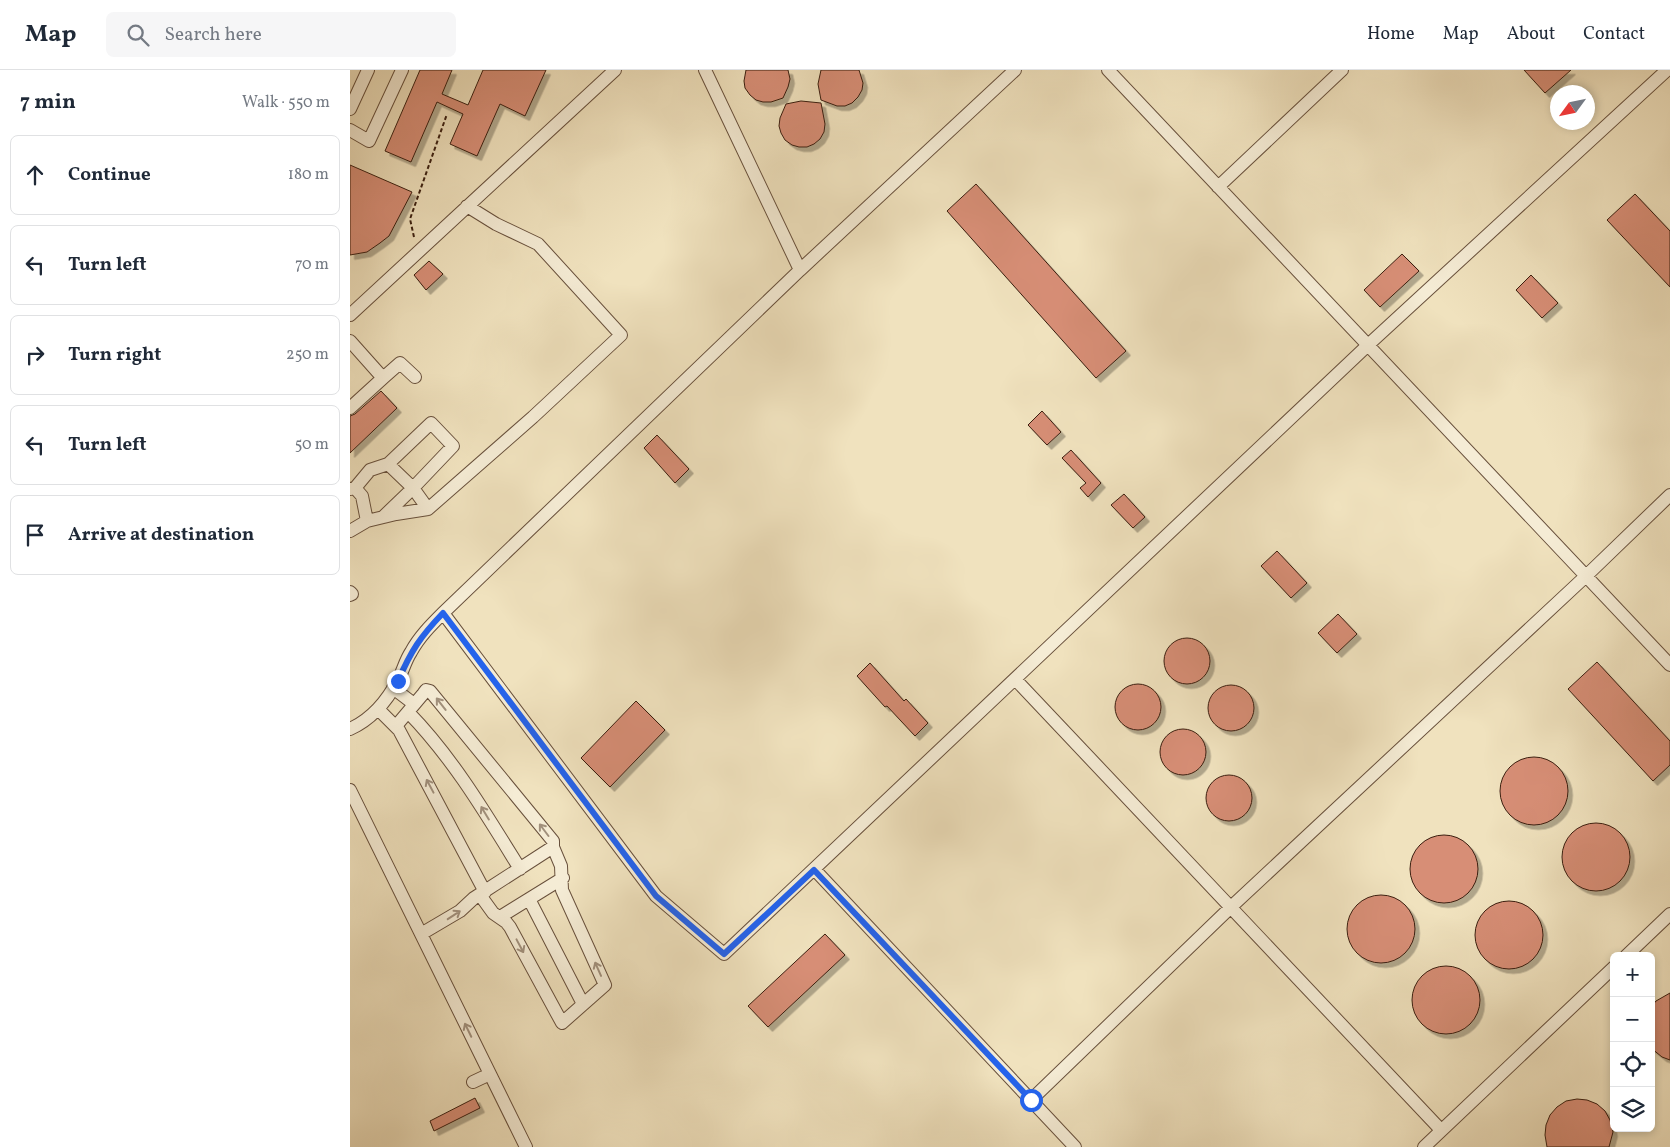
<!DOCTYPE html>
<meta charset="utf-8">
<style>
:root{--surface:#fff;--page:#f6f6f7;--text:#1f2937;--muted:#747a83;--line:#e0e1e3}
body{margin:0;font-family:Vollkorn,serif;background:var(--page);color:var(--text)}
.controls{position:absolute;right:15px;bottom:15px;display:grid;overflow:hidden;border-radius:8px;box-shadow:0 2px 8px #0003}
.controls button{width:45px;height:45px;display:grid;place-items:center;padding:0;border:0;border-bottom:1px solid var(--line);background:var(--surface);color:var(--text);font:25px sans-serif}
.compass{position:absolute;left:1200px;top:15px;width:45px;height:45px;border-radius:50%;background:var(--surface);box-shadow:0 2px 8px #0003;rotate:237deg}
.stop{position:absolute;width:15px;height:15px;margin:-11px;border:4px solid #2563eb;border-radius:50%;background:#fff}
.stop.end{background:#2563eb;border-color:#fff;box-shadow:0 1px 5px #0008}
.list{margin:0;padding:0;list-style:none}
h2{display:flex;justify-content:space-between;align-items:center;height:65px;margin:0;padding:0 20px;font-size:21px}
h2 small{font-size:16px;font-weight:400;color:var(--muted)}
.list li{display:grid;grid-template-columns:32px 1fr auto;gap:15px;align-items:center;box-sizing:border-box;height:80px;margin:0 10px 10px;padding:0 10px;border:1px solid var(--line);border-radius:8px}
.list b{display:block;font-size:19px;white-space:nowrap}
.list em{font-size:16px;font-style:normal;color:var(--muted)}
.icon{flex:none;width:28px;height:28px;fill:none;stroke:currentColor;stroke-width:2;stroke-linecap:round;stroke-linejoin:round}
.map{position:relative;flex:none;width:1320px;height:1077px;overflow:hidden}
header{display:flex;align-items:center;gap:30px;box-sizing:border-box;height:70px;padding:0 25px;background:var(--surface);border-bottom:1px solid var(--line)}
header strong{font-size:24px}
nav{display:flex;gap:28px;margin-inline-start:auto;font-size:18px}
.search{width:350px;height:45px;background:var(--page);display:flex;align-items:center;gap:12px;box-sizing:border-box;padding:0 18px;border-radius:8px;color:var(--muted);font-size:19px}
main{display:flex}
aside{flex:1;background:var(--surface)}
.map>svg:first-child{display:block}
</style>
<header>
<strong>Map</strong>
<div class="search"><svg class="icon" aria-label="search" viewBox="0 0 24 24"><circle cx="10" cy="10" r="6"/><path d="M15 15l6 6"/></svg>Search here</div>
<nav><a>Home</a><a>Map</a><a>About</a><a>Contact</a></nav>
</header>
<main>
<aside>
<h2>7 min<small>Walk · 550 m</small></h2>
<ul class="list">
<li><svg class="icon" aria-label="ahead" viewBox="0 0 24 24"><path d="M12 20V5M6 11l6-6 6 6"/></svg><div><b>Continue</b></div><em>180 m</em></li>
<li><svg class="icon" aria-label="left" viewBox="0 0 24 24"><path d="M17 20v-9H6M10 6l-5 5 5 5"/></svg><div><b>Turn left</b></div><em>70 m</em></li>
<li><svg class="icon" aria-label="right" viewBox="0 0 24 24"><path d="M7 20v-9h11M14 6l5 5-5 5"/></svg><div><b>Turn right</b></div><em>250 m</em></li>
<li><svg class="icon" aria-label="left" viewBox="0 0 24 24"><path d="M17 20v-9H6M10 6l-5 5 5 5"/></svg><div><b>Turn left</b></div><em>50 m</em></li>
<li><svg class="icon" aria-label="arrive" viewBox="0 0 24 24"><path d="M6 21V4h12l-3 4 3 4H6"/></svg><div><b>Arrive at destination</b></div></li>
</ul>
</aside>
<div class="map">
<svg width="1320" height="1077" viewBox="0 0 1320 1077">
<defs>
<filter id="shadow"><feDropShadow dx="4.5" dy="4.5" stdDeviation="0" flood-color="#0004"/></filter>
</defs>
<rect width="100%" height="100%" fill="#f0e2be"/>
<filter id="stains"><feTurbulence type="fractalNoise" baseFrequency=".004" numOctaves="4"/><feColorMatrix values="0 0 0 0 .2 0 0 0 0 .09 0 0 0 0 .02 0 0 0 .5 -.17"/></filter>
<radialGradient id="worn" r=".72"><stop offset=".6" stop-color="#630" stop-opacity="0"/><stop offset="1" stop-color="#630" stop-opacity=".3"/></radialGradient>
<path fill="#d78e76" stroke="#3b1f10" filter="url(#shadow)" d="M70 0H102L92 24 118 35 133 0H196L175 46 150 34 127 86 100 74 113 44 87 32 61 92 35 81Z
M396 0H438L440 9 438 17 433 28 421 32H413L406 30 400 25 395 18 394 11Z
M471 0H509L513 13 512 20 508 27 502 33 495 36H487L471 30 468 14Z
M1174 0H1221L1195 23Z
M451 31 471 33 475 54 474 62 470 69 464 74 457 77H449L442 75 435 70 431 63 429 56 430 48 436 34Z
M0 95 62 122 39 166 30 173 17 182 0 185Z
M626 114 776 281 746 308 597 141Z
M1285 124 1320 161V217L1257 150Z
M1052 184 1069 201 1030 237 1014 220Z
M79 191 93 204 76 220 64 205Z
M1181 205 1208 233 1192 248 1166 220Z
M31 321 47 338 0 383V346L5 344Z
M692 341 711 362 697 375 678 355Z
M307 365 339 399 325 413 294 378Z
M721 380 751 413 738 427 730 418 736 413 712 388Z
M774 424 795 447 783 458 761 435Z
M927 481 957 513 941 528 911 496Z
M988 544 1007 564 987 583 968 563Z
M814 591a23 23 0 1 1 46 0a23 23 0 1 1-46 0Z
M1247 592 1320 671V695L1303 711 1218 619Z
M520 593 554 631 556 629 578 653 565 666 537 636 535 637 507 606Z
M765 637a23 23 0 1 1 46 0a23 23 0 1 1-46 0Z
M858 638a23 23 0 1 1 46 0a23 23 0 1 1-46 0Z
M286 631 315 660 260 717 231 688Z
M810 682a23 23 0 1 1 46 0a23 23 0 1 1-46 0Z
M1150 721a34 34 0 1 1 68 0a34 34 0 1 1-68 0Z
M856 728a23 23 0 1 1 46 0a23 23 0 1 1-46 0Z
M1212 787a34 34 0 1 1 68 0a34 34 0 1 1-68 0Z
M1060 799a34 34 0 1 1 68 0a34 34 0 1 1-68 0Z
M997 859a34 34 0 1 1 68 0a34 34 0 1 1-68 0Z
M1125 865a34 34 0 1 1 68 0a34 34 0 1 1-68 0Z
M475 864 495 885 418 957 398 936Z
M1062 930a34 34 0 1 1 68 0a34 34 0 1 1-68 0Z
M1320 923V990L1312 987 1301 978V937L1306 931Z
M125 1028 130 1038 84 1061 80 1051Z
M1227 1029 1237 1030 1247 1034 1255 1041 1260 1050 1263 1062 1259 1077H1197L1195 1065 1196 1055 1200 1045 1207 1037 1216 1031Z"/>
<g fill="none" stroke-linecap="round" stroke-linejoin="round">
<g stroke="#68503c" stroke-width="14">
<path id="minor" d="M758 0 1320 595
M0 39 18 0
M0 60 19 71 52 0
M868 117 992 0
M450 200 665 0
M0 245 265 0
M0 271 33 308 0 338
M33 308 50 293 65 307
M5 418 20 400 38 394
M0 419 5 418 12 426 17 451
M33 447 60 421 63 418 103 376 81 353 38 394 63 418 78 439
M0 461 17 451 46 444 78 439 183 347 271 265 188 174 146 154 117 136
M0 522 2 524 0 525
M93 543 306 826 374 884 1018 275 1317 0
M665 609 1091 1060
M43 618 64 634
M28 639 49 660 135 822
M58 642C103 688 136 744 170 799
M46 656 73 624 76 620 80 621 203 771V777L124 828 110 841 71 864
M0 659C22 649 37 631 48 610 53 601 55 591 61 582 69 567 81 555 93 543L450 200 355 0
M0 720 176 1077
M464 799 725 1077
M130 825 143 843 156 852 160 857 212 953 255 915 212 820 211 796 203 777
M179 829 233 934
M150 847 213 808
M1276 886 1320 844
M123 1012 140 1004
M681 1030 881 837 1236 506 1320 425
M1074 1077 1264 897"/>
</g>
<path stroke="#3b1f10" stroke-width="2" stroke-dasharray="4 2.5" stroke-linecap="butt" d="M64 167 60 149 97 44"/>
<use href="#minor" stroke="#f5ecd5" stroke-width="12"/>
</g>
<defs><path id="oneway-shaft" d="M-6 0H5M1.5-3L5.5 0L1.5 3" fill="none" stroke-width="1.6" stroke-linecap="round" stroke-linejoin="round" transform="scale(1.25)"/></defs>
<g stroke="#a1907c">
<use href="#oneway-shaft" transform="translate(91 634) rotate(-128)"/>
<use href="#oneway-shaft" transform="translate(80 716) rotate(-118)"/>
<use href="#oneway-shaft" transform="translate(135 743) rotate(-121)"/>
<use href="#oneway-shaft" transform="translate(194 760) rotate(-127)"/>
<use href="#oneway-shaft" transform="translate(104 845) rotate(-33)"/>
<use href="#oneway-shaft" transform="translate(170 876) rotate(62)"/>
<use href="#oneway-shaft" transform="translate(248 899) rotate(-114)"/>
<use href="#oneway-shaft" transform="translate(118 960) rotate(-116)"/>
</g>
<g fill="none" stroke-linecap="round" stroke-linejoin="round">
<path stroke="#2563eb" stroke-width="6" d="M48 611C61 581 70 567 93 543L306 826 374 884 464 800 681 1030"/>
</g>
<rect width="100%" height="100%" filter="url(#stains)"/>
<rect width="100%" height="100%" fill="url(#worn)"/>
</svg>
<div class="controls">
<button>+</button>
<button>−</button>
<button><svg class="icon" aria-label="locate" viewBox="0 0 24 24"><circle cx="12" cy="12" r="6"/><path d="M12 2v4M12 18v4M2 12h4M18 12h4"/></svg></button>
<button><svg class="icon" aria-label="layers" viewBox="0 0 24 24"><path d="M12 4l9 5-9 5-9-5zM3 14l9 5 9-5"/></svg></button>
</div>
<svg class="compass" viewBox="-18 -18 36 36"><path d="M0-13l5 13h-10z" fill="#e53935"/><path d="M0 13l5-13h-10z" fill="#747a83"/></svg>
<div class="stop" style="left:681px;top:1030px"></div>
<div class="stop end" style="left:48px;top:611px"></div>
</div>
</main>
